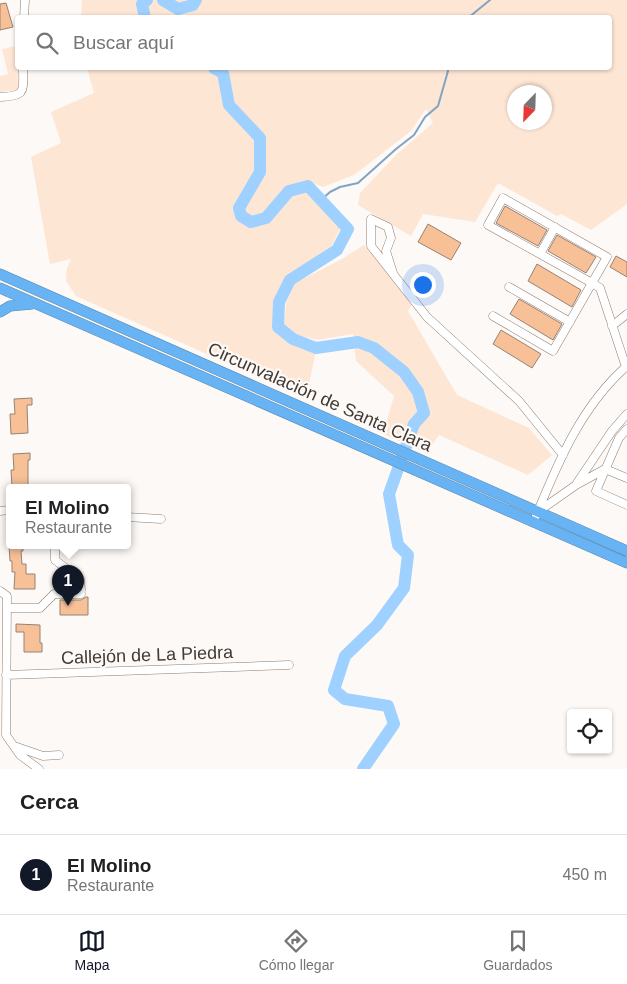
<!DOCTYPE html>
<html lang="es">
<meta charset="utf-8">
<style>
:root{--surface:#fff;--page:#f2f2f2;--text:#202124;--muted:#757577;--line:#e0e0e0;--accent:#111827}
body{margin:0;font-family:Arial,sans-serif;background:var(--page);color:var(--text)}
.controls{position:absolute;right:15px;bottom:15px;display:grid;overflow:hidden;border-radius:5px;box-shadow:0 1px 4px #0004}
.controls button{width:45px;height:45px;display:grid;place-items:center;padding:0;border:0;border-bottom:1px solid var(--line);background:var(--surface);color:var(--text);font:25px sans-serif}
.compass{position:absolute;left:507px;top:85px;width:45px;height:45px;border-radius:50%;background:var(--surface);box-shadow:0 1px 4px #0004;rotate:203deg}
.you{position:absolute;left:422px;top:284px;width:18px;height:18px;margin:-12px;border:4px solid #fff;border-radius:50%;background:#1a73e8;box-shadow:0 0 0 8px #1a73e833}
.badge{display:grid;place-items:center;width:32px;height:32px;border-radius:50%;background:var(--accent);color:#fff;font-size:16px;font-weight:700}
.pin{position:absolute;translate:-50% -41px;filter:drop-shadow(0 1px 2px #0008)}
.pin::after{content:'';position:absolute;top:26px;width:18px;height:15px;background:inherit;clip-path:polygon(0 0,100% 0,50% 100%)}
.popup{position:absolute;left:6px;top:484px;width:125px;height:65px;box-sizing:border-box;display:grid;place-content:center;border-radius:5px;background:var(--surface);filter:drop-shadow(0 1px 4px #0005);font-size:16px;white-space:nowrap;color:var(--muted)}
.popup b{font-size:19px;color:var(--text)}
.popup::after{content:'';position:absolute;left:50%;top:100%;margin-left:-10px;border:10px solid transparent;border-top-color:var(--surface)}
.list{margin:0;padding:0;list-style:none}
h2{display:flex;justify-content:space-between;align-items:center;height:65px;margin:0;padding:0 20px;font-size:21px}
h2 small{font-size:16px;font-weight:400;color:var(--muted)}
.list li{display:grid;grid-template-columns:32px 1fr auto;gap:15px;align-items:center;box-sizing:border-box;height:80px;padding:0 20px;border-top:1px solid var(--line)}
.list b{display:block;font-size:19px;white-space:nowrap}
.list p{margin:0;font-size:16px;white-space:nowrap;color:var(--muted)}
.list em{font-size:16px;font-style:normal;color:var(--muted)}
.icon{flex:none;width:28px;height:28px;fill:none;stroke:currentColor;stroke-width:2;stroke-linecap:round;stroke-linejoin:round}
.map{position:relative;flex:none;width:627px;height:769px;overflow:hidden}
.search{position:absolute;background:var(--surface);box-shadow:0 1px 4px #0004;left:15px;right:15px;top:15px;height:55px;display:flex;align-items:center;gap:12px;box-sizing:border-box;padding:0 18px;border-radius:5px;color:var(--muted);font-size:19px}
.sheet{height:145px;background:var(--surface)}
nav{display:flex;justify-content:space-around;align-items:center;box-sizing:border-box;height:70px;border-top:1px solid var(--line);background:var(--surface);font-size:14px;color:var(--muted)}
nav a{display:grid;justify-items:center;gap:2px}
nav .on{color:var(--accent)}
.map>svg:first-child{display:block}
</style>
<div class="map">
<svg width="627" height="769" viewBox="0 0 627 769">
<rect width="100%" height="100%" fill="#fdf9f6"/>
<path fill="#fee6d5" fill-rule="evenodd" d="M82 0H627V204L591 230 561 214 557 216 498 183 475 222 423 214 411 236 358 205 360 193 397 154 433 123 426 109 411 131 354 175 323 187 308 181 281 191 264 214 235 220 249 227 267 222 292 195 307 191 341 227 331 247 287 276 276 299 273 327 292 344 316 351 306 398 76 296 66 281 67 268 71 259 50 264 31 157 61 143 51 112 94 93 87 68H610V18L81 17ZM514 92H544V122H514Z
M17 46 18 90 0 92V76L8 74 2 49Z
M364 245 412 304 408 311 457 395 529 428 552 455 528 475 439 435 426 453 383 434 394 396 356 361 353 334 318 340 297 335 284 325 286 302 295 283 342 259Z"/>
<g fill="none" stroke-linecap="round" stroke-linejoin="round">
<path stroke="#82a4c2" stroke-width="2" d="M468 18 490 0
M321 200 330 192 340 187 358 183 396 149 414 135 425 117 438 106 448 71 447 68"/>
<path stroke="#9ed1ff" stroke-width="12" d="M163 0 178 9 193 5 196 0
M145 18 142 4 147 0
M214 68 223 73 229 105 260 138V172L239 208 241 216 251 222 266 218 289 191 308 186 348 229 337 250 290 280 279 302 278 327 293 339 316 348 358 342 374 348 404 372 418 392 424 413 414 424 389 494 398 545 408 555 404 588 377 625 345 656 334 690 345 699 388 706 394 724 363 769"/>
</g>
<path fill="#f7c097" stroke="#978274" d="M6 3 13 27 0 30V4Z
M505 206 547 230 538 246 496 223Z
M428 224 461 243 451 260 418 242Z
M557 235 596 257 586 273 548 251Z
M616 256 627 262V277L610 267Z
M537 264 581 290 572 307 528 281Z
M519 299 562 324 553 340 510 314Z
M501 330 541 354 532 368 493 344Z
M32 398V405H27L28 433 11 434 10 414H15L14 399Z
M30 453V460H28V487H12L11 470H14L13 454Z
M9 545H23V551H21L22 564H26V574H35V589H14L15 572H12V561H10Z
M86 597H88V615H60V600H81Z
M16 624 40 625V643H42V652H24V632H16Z"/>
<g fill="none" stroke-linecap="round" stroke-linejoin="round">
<g stroke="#907c6e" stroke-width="9">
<path id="minor" d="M24 18 25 0
M0 97C27 96 23 91 23 68
M540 254 555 227
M393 273 386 251 391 238 388 227 371 219V246L427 317 519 401 563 455
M509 287 570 322
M493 316 553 351 592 283 488 225 503 198 607 257 592 283 600 288 626 367
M612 326 627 314
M627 429 619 438 596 491 627 505
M577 483 612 431 627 414
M0 511 9 510
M539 511 576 485 605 469 627 478
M536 516C558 462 582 405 627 366
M127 517 161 519
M55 545V560L80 579 81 590
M0 591 7 596 6 735 20 755 39 769
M7 608H40L54 594H81
M6 675 289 665
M14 746 43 756 59 755"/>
</g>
<g stroke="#5b89b0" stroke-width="11">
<path id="highway" d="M0 274 627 551
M0 288 627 563
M0 312 10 306 32 304"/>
</g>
<use href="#minor" stroke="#fff" stroke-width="8"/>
<use href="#highway" stroke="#68b3f3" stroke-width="10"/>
</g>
<g text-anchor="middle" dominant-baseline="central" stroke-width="4.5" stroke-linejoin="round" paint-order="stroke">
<g font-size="18" fill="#423a33" stroke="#fdf9f6">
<text transform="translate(320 397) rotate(24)">Circunvalación de Santa Clara</text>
<text transform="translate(147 655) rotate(-2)">Callejón de La Piedra</text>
</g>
</g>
</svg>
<div class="controls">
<button><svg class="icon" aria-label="locate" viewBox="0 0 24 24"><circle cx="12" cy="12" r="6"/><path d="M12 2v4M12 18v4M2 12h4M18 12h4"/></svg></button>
</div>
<svg class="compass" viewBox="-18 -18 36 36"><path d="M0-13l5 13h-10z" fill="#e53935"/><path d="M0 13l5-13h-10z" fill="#757577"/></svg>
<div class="you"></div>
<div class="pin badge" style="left:68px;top:606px">1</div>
<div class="popup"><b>El Molino</b>Restaurante</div>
<div class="search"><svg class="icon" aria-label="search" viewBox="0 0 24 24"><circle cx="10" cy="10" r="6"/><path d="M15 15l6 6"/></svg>Buscar aquí</div>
</div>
<section class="sheet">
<h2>Cerca<small></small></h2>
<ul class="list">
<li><span class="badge">1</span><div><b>El Molino</b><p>Restaurante</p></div><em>450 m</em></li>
</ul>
</section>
<nav>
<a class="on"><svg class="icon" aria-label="map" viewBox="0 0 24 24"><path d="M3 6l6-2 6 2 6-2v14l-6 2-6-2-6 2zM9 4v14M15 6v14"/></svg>Mapa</a>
<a><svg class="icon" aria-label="directions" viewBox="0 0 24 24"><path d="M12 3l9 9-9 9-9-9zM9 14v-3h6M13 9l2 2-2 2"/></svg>Cómo llegar</a>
<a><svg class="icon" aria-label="saved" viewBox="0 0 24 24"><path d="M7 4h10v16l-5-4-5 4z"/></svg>Guardados</a>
</nav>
